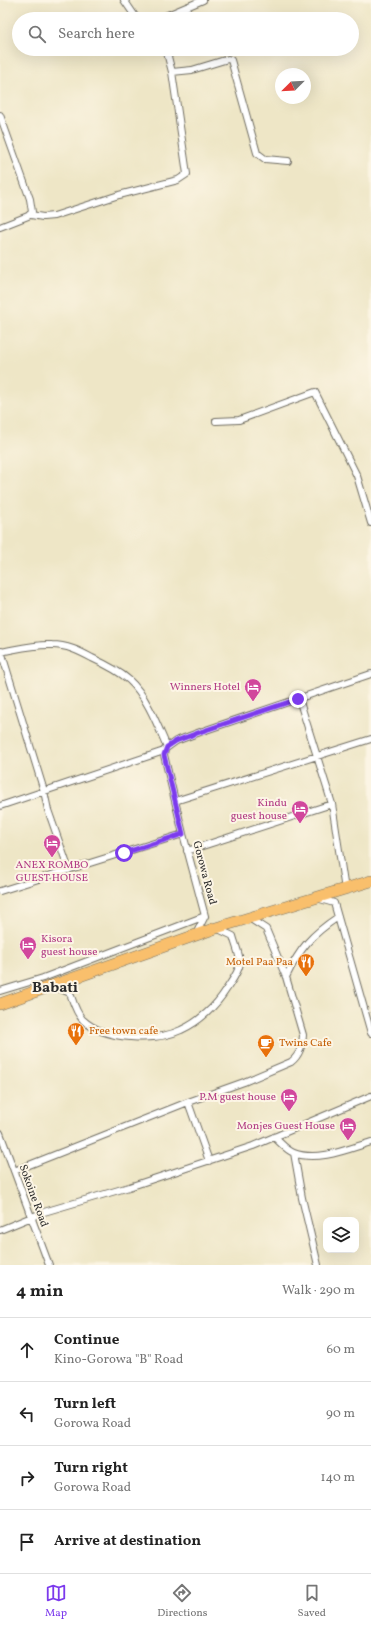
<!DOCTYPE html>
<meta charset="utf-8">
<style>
:root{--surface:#fff;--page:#f2f2f2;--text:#222;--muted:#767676;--line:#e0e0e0;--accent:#7c3aed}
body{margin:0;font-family:Vollkorn,serif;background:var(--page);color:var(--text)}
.controls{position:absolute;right:12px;bottom:12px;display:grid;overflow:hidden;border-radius:8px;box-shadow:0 4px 16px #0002}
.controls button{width:36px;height:36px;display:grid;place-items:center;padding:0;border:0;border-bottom:1px solid var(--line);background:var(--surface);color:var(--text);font:20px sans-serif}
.compass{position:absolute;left:275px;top:68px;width:36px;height:36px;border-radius:50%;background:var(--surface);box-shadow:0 4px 16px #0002;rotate:246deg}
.stop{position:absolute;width:12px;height:12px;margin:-9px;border:3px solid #7c3aed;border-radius:50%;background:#fff}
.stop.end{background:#7c3aed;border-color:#fff;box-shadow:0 1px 4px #0008}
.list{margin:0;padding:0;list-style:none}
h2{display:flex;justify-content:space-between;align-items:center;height:52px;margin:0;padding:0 16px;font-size:17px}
h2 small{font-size:13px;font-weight:400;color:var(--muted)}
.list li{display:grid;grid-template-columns:26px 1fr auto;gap:12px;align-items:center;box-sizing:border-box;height:64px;padding:0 16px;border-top:1px solid var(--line)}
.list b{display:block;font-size:15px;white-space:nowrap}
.list p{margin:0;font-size:13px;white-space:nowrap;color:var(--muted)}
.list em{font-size:13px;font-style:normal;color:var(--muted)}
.icon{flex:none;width:22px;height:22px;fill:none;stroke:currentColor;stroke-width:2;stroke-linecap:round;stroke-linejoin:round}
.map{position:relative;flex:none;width:371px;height:1265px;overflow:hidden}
.search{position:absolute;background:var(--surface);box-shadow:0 4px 16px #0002;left:12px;right:12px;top:12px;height:44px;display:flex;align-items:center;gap:10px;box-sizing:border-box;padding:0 14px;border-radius:22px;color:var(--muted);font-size:15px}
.sheet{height:308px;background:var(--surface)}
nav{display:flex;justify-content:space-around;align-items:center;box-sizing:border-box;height:56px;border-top:1px solid var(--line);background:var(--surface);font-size:11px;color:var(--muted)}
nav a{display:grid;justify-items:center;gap:2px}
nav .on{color:var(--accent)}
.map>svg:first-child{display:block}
</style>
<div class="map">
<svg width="371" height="1265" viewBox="0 0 371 1265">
<rect width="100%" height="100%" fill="#fcf5e5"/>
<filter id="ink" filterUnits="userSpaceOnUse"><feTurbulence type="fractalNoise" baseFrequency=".025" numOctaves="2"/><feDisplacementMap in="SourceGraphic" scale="8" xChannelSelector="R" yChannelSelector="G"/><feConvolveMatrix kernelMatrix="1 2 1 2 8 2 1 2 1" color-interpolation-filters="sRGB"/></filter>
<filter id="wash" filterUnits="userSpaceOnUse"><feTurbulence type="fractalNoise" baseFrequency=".012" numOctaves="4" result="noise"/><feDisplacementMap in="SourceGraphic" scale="16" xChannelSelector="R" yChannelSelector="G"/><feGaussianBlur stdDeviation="0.9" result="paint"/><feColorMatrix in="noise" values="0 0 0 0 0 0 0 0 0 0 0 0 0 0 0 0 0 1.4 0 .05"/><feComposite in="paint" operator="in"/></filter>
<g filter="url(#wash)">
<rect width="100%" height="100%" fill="#eee6c6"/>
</g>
<g filter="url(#ink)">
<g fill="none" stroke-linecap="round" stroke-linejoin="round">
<g stroke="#6f6c61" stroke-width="8">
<path id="street" d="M124 0 137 19
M158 19 203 0
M172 72 192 70 228 59 231 60 257 153 265 159 288 161
M0 115 30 199 32 212 28 216 0 227
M31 215 43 217 54 216 119 195 178 180 187 174 172 72 166 49
M216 421 239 420 315 392 357 476 371 523
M1 651 44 791 48 810 69 870
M0 652C17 649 34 644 52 645 67 645 79 651 92 658 105 664 119 671 129 680 146 695 158 726 167 747
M299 699 332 804 345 890
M175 801 371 739
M0 806 164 751
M187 851 332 804
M0 891 183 834
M320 899 334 903 371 1033
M196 934 205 916 183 834 164 755 165 749 176 741 203 731 371 674
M286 977C300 948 311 935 338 917
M54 986 70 993C73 1002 76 1013 83 1020 104 1040 156 1042 181 1030 199 1022 216 1006 226 990 231 982 239 972 240 963 240 955 235 944 233 936L216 928
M0 991 43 978 205 916
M188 1102 209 1161
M0 1133 49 1265
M274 1137C280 1142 286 1150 294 1153 318 1162 348 1149 371 1142
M294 1153 302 1198 318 1265
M14 1171 188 1102 244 1082 291 1062C299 1056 303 1045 303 1035L286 977 266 929 249 918
M0 1230 44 1212 129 1187 253 1146 371 1096"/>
</g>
<g stroke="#6f6c61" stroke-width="12">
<path id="highway" d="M0 1004 216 928 371 881"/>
</g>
<use href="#street" stroke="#fff" stroke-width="6"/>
<use href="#highway" stroke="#f9bf6c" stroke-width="11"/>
</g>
</g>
<g fill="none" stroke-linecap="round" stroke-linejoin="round" filter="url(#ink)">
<path stroke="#7c3aed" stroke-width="5" d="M124 853 183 834 164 755 167 747 176 741 203 731 298 699"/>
</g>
<defs>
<g id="hotel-pin" transform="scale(0.9)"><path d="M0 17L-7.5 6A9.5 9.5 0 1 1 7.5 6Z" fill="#d1479c" stroke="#fcf5e5"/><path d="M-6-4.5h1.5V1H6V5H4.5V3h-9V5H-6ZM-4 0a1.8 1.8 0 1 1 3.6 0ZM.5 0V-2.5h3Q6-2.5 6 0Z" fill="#fff"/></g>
<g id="restaurant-pin" transform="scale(0.9)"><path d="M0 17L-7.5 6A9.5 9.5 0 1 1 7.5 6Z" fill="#e8710a" stroke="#fcf5e5"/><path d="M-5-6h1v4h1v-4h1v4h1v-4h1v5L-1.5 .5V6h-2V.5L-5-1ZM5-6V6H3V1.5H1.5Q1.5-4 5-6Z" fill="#fff"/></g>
<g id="cafe-pin" transform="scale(0.9)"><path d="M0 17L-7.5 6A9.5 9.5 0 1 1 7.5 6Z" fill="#e8710a" stroke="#fcf5e5"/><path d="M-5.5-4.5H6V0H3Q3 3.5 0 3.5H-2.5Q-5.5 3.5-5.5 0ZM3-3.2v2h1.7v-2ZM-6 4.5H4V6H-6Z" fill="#fff"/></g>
</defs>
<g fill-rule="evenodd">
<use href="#hotel-pin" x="253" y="687"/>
<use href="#hotel-pin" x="300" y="809"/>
<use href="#hotel-pin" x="52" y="843"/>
<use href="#hotel-pin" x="28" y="945"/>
<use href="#restaurant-pin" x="306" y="962"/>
<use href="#restaurant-pin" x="76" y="1031"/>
<use href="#cafe-pin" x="266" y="1043"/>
<use href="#hotel-pin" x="289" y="1097"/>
<use href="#hotel-pin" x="348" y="1126"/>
</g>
<g text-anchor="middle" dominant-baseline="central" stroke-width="4" stroke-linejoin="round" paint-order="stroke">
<g font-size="11" fill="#b23c85" stroke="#fcf5e5" text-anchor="end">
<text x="240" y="687">Winners Hotel</text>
<text x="287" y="803">Kindu<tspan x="287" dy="13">guest house</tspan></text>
<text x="52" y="865" text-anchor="middle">ANEX ROMBO<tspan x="52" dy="13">GUEST HOUSE</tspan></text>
<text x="41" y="939" text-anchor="start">Kisora<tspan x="41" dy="13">guest house</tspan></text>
<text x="276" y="1097">P.M guest house</text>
<text x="335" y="1126">Monjes Guest House</text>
</g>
<g font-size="11" fill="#2b2b2b" stroke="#fcf5e5">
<text transform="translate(204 873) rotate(75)">Gorowa Road</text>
<text transform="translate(33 1196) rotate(70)">Sokoine Road</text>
</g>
<g font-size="11" fill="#c56008" stroke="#fcf5e5" text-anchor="start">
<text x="293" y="962" text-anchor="end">Motel Paa Paa</text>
<text x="89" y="1031">Free town cafe</text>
<text x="279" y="1043">Twins Cafe</text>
</g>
<g font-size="15" font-weight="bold" fill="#2b2b2b" stroke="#fcf5e5">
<text x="55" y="988">Babati</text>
</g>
</g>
</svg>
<div class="controls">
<button><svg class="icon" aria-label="layers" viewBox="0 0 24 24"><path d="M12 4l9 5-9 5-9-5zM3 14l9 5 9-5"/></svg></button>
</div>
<svg class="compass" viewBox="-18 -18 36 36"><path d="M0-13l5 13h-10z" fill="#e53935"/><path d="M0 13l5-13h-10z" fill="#767676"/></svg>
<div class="stop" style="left:124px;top:853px"></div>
<div class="stop end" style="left:298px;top:699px"></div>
<div class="search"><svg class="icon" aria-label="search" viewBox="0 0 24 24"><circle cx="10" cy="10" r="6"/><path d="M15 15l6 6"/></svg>Search here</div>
</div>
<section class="sheet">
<h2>4 min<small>Walk · 290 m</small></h2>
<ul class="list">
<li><svg class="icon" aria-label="ahead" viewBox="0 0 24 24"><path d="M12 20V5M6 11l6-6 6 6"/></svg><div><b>Continue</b><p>Kino-Gorowa &quot;B&quot; Road</p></div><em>60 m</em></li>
<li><svg class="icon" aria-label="left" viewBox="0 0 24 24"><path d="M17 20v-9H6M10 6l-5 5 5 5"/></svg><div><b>Turn left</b><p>Gorowa Road</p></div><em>90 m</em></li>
<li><svg class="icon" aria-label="right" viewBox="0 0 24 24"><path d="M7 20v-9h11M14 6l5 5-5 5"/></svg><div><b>Turn right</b><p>Gorowa Road</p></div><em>140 m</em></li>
<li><svg class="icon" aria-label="arrive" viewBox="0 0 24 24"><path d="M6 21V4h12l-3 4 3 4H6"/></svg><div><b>Arrive at destination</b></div></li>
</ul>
</section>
<nav>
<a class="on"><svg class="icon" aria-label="map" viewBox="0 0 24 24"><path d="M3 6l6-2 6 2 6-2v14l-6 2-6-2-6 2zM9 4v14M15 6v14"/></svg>Map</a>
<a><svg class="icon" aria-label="directions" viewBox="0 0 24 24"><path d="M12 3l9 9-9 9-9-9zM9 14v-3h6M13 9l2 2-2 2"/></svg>Directions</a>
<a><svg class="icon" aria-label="saved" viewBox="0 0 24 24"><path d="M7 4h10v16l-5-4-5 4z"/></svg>Saved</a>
</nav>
